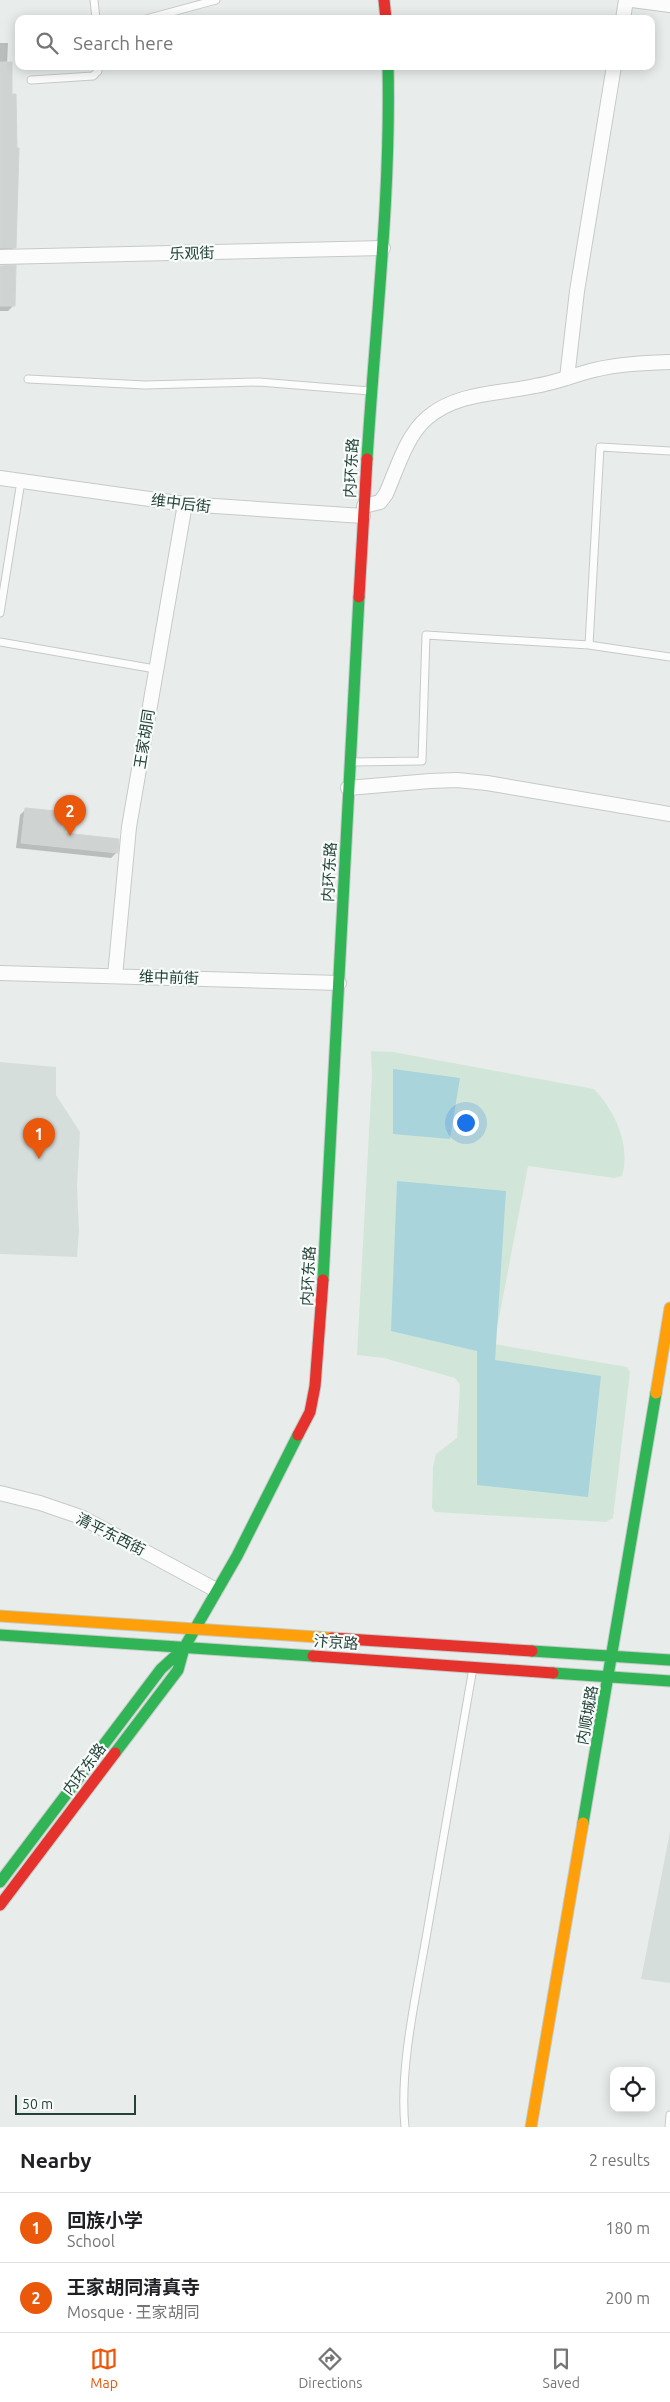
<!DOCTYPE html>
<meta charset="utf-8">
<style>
:root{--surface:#fff;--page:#f2f2f2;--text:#202124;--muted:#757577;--line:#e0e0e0;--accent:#ea580c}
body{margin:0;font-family:Ubuntu,"Noto Sans SC",sans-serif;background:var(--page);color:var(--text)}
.controls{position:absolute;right:15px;bottom:15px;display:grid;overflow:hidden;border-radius:10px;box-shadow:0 2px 12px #0003}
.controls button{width:45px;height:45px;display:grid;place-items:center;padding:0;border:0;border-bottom:1px solid var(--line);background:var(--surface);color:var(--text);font:25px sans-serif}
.scale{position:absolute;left:15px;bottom:12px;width:121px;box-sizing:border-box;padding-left:5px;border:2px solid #24423a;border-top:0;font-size:14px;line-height:18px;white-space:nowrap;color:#24423a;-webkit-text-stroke:4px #f7fbf9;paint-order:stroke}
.you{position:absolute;left:465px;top:1122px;width:18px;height:18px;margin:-12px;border:4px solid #fff;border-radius:50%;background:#1a73e8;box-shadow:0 0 0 8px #1a73e833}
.badge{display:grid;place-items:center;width:32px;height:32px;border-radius:50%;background:var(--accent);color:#fff;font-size:16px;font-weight:700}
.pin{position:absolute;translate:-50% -41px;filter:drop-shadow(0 1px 2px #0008)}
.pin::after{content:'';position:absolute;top:26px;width:18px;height:15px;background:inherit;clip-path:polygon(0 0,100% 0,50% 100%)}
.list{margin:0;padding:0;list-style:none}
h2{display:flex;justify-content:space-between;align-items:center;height:65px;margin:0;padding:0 20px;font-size:21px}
h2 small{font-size:16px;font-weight:400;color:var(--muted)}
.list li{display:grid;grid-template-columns:32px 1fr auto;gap:15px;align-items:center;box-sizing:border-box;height:70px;padding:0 20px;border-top:1px solid var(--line)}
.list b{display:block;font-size:19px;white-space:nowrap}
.list p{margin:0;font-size:16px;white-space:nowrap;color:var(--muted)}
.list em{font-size:16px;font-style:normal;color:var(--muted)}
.icon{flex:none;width:28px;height:28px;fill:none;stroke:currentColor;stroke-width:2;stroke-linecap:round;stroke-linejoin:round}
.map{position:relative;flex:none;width:670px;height:2127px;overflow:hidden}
.search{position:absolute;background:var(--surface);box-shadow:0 2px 12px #0003;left:15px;right:15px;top:15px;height:55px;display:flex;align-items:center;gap:12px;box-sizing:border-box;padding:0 18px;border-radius:10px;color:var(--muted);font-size:19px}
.sheet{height:205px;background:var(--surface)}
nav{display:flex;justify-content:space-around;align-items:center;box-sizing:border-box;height:70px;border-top:1px solid var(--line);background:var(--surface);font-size:14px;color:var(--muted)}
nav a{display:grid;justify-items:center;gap:2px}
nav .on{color:var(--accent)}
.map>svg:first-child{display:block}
</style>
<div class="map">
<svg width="670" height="2127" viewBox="0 0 670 2127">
<rect width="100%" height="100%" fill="#e8edeb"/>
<path fill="#d6dedb" d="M0 1062 56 1067V1095L80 1132 77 1186 79 1231 77 1257 0 1254Z
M670 1832V1983L641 1979Z"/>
<path fill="#d1e6d8" d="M371 1051 393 1052 594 1089C615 1111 631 1145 622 1176L614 1178 528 1166 494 1344 627 1367 630 1372 613 1518 606 1522 435 1512 432 1508 433 1467 436 1454 457 1438 460 1385 455 1378 384 1358 357 1355 372 1076Z"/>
<path fill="#a9d4db" d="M393 1069 460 1078 450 1139 393 1134Z
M397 1181 506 1191 495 1360 601 1376 588 1497 477 1485V1351L391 1331Z"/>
<path fill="#0003" d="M0 43H8L7 64 16 150H18L14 247 9 253 0 254Z
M0 266 14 305 8 311H0Z
M26 809 64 835 117 852 111 858 16 848 20 815Z"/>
<path fill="#cfd4d2" stroke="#d1d6d4" d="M0 62H12V94H16L17 148H19L16 248H0Z
M16 265 15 306H0V266Z
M25 808 67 812 65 833 119 839 118 853 21 843Z"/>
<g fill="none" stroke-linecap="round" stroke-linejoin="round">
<g stroke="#c5cac8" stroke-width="9">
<path id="lane" d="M94 0 96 19
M146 19 216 0
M31 80 93 76 98 71V66
M28 379 145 385 259 382 370 391
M0 613 21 481
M0 642 155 669
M589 645 600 447 670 451
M352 762 422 761 426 635 589 645 670 657
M405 2127C399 2070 416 1995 426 1938 441 1848 457 1758 473 1668
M669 2127 670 2115"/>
</g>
<g stroke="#c5cac8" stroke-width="16">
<path id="street" d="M632 0 670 5
M623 19 626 0
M0 257 383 248
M567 378 577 291 614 66
M0 478 185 504 363 516
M364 506 380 502 386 494C397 469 406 436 427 418 457 392 499 394 535 386 555 383 574 375 594 370 619 364 645 363 670 362
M348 788 430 781 457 780 487 783 670 814
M0 973 339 983
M115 976 129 827 185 504
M0 1493 40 1503 81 1517 216 1590"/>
</g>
<g stroke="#c3cbc8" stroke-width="13">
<path id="fast" d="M367 459C375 328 391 198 388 66
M323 1280 359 597
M0 1635 313 1656
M532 1651 670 1660
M553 1673 670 1681
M115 1753 178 1670 184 1648 237 1556 298 1435
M583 1823 656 1393
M0 1882 161 1669 184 1648"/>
</g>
<g stroke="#c3cbc8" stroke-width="13">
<path id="slow" d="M656 1393 670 1308
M0 1616 332 1638
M531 2127 583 1823"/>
</g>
<g stroke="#c3cbc8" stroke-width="13">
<path id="jam" d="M384 0 386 19
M359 597 367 459
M298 1435 310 1412 315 1386 323 1280
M332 1638 532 1651
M313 1656 553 1673
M0 1905 115 1753"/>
</g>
<use href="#lane" stroke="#fcfcfc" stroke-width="7"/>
<use href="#street" stroke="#fcfcfc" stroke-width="14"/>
<use href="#fast" stroke="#30b455" stroke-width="11"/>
<use href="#slow" stroke="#ff9f0a" stroke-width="11"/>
<use href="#jam" stroke="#e5322d" stroke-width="11"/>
</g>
<g text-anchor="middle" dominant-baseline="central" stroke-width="4.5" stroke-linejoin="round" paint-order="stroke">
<g font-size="15" fill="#24423a" stroke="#f7fbf9">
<text transform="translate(192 253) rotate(-1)">乐观街</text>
<text transform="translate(351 468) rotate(-87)">内环东路</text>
<text transform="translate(181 503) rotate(7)">维中后街</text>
<text transform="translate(144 739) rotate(-81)">王家胡同</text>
<text transform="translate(329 872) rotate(-87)">内环东路</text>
<text transform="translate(169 977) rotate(2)">维中前街</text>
<text transform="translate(308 1276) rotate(-87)">内环东路</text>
<text transform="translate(111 1534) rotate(27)">清平东西街</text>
<text transform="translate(336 1642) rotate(4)">汴京路</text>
<text transform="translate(587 1715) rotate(-80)">内顺城路</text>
<text transform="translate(84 1769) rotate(-53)">内环东路</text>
</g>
</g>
</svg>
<div class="controls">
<button><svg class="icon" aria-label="locate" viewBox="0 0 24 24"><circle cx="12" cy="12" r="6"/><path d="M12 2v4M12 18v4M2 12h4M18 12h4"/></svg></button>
</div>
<div class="scale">50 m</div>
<div class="you"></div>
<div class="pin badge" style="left:39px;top:1159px">1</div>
<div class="pin badge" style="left:70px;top:836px">2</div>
<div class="search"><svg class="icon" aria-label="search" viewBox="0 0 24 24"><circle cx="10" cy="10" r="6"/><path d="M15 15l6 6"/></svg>Search here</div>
</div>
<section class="sheet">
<h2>Nearby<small>2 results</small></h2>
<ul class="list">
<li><span class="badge">1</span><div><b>回族小学</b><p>School</p></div><em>180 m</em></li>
<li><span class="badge">2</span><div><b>王家胡同清真寺</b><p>Mosque · 王家胡同</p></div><em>200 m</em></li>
</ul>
</section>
<nav>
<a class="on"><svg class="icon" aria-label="map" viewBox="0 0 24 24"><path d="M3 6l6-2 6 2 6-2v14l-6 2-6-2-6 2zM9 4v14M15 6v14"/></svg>Map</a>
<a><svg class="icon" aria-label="directions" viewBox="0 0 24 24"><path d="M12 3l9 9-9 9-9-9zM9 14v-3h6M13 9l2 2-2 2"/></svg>Directions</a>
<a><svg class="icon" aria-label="saved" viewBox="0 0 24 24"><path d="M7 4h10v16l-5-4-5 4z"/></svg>Saved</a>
</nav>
